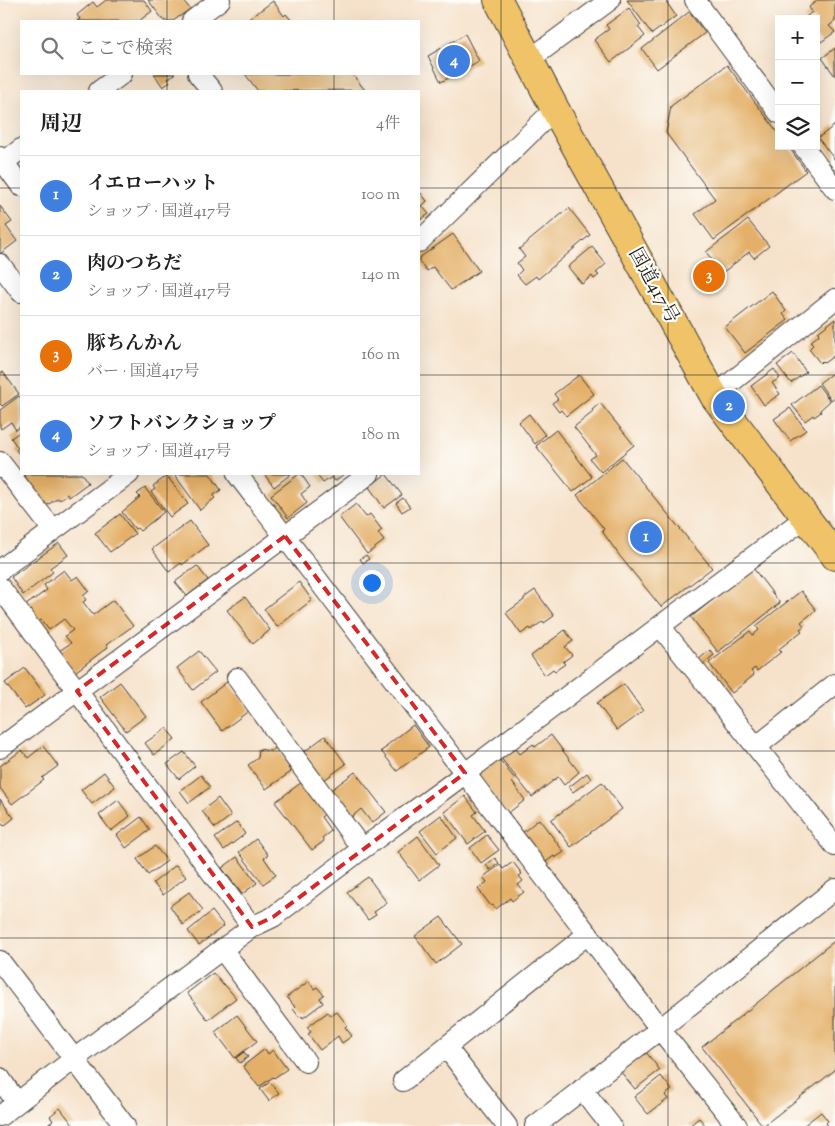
<!DOCTYPE html>
<html lang="ja">
<meta charset="utf-8">
<style>
:root{--surface:#fff;--page:#f2f2f2;--text:#222;--muted:#767676;--line:#e0e0e0;--accent:#0f766e}
body{margin:0;font-family:"Sorts Mill Goudy","Noto Serif JP",serif;background:var(--page);color:var(--text)}
.controls{position:absolute;right:15px;top:15px;display:grid;overflow:hidden;border-radius:0px;box-shadow:0 5px 20px #0002}
.controls button{width:45px;height:45px;display:grid;place-items:center;padding:0;border:0;border-bottom:1px solid var(--line);background:var(--surface);color:var(--text);font:25px sans-serif}
.you{position:absolute;left:371px;top:582px;width:18px;height:18px;margin:-12px;border:4px solid #fff;border-radius:50%;background:#1a73e8;box-shadow:0 0 0 8px #1a73e833}
.badge{display:grid;place-items:center;width:32px;height:32px;border-radius:50%;background:var(--accent);color:#fff;font-size:16px;font-weight:700}
.pin{position:absolute;translate:-50% -50%;border:2px solid #fff;box-shadow:0 1px 5px #0006}
.list{margin:0;padding:0;list-style:none}
h2{display:flex;justify-content:space-between;align-items:center;height:65px;margin:0;padding:0 20px;font-size:21px}
h2 small{font-size:16px;font-weight:400;color:var(--muted)}
.list li{display:grid;grid-template-columns:32px 1fr auto;gap:15px;align-items:center;box-sizing:border-box;height:80px;padding:0 20px;border-top:1px solid var(--line)}
.list b{display:block;font-size:19px;white-space:nowrap}
.list p{margin:0;font-size:16px;white-space:nowrap;color:var(--muted)}
.list em{font-size:16px;font-style:normal;color:var(--muted)}
.icon{flex:none;width:28px;height:28px;fill:none;stroke:currentColor;stroke-width:2;stroke-linecap:round;stroke-linejoin:round}
.map{position:relative;flex:none;width:835px;height:1126px;overflow:hidden}
.search{position:absolute;background:var(--surface);box-shadow:0 5px 20px #0002;left:20px;top:20px;width:400px;height:55px;display:flex;align-items:center;gap:12px;box-sizing:border-box;padding:0 18px;border-radius:0px;color:var(--muted);font-size:19px}
.panel{position:absolute;background:var(--surface);box-shadow:0 5px 20px #0002;left:20px;top:90px;width:400px;height:385px;border-radius:0px}
.map>svg:first-child{display:block}
</style>
<div class="map">
<svg width="835" height="1126" viewBox="0 0 835 1126">
<rect width="100%" height="100%" fill="#fdfcf7"/>
<filter id="ink" filterUnits="userSpaceOnUse"><feTurbulence type="fractalNoise" baseFrequency=".02" numOctaves="2"/><feDisplacementMap in="SourceGraphic" scale="10" xChannelSelector="R" yChannelSelector="G"/><feConvolveMatrix kernelMatrix="1 2 1 2 8 2 1 2 1" color-interpolation-filters="sRGB"/></filter>
<filter id="wash" filterUnits="userSpaceOnUse"><feTurbulence type="fractalNoise" baseFrequency=".0096" numOctaves="4" result="noise"/><feDisplacementMap in="SourceGraphic" scale="20" xChannelSelector="R" yChannelSelector="G"/><feGaussianBlur stdDeviation="1.12" result="paint"/><feColorMatrix in="noise" values="0 0 0 0 0 0 0 0 0 0 0 0 0 0 0 0 0 1.4 0 .05"/><feComposite in="paint" operator="in"/></filter>
<g filter="url(#wash)">
<rect width="100%" height="100%" fill="#f6e2ca"/>
<g id="blocks">
<path fill="#e4b069" d="M106 0H144L152 11 139 21H77L80 19 77 15 93 2 97 7Z
M148 0H183L190 9 173 21H164Z
M627 0H665L676 16 652 34Z
M818 0H835V21L829 26 835 32 821 42 816 35V19H803L812 12 809 7Z
M273 1 284 16 286 14 292 21H246Z
M629 8 641 25 638 27 645 36 611 62 594 40 609 29 606 25Z
M689 12 705 33 657 69 642 49Z
M465 34 479 61 441 82 428 56Z
M835 48V76L822 58Z
M727 65 779 134V146H788L806 171 714 240 695 214 715 199 666 133 671 106Z
M154 74H175L168 79 170 82 163 87Z
M245 74H352L365 90 258 91Z
M835 125V160L818 138Z
M419 191 427 201 422 206 429 214 419 221Z
M0 206 12 222 6 226 17 241 0 254Z
M569 208 590 235 538 279 536 276 525 284 517 275 522 270 517 263 525 257 519 249Z
M748 220 769 246 754 258 749 252 722 273 706 252Z
M453 234 479 271 451 290 433 267 427 271 419 261V258Z
M592 247 606 264 596 273 599 275 594 279 592 276 582 284 568 267Z
M772 291 786 311 783 314 788 320 745 353 725 327Z
M835 319V355L824 363 822 361 820 363 809 349 813 345 810 342 819 335 818 332Z
M793 353 806 372 791 383 777 365Z
M774 369 780 378 772 383 780 394 764 405 751 386Z
M835 371V397L831 400 819 383Z
M3 372 19 394 2 406 0 404V374Z
M579 375 594 394 566 416 561 410 559 412 552 403 558 399 554 394Z
M818 385 830 401 820 410 821 412 814 417 813 415 805 421 792 405Z
M19 396 21 398V426L16 430 11 422 1 429 0 427V410Z
M600 403 634 445 601 472 590 459 596 455 574 427 593 412 592 410Z
M790 408 806 430 790 441 774 419Z
M529 414 545 435 535 444 519 422Z
M556 430 592 477 573 492 536 446Z
M21 431V456L16 450 18 448 11 438Z
M622 458 712 568 661 607 619 555 602 531 604 529 577 495Z
M23 474H82L88 483 69 497 67 494 60 500 58 498 46 506Z
M174 474H210L221 490 213 496 215 498 200 510Z
M264 474H291L274 487Z
M299 474H301L310 487 301 494 307 503 288 518 271 495Z
M316 474H344L335 481 332 477 323 483Z
M386 474 402 495 384 508 369 487Z
M167 476 188 504 170 517 151 492 155 489 153 486Z
M145 488 164 512 140 531 137 528 135 529 122 512 140 497 137 494Z
M403 498 410 507 402 512 396 503Z
M356 504 366 517 370 514 382 530 378 533 384 541 367 554 339 517Z
M120 514 135 534 110 552 95 533Z
M190 521 208 545 182 565 181 563 169 572 152 549Z
M59 543 68 555 50 568 53 572 23 595 11 577Z
M366 555 369 559 363 563 360 559Z
M197 566 208 580 187 596 175 582Z
M753 568 780 603 718 652 691 617Z
M64 570 72 580 78 576 89 591 83 596 86 600 83 602 93 615 113 600 133 626 106 645 108 647 75 672 59 651 71 643 65 636 73 630 64 619 49 630 41 620 38 622 26 605 47 590 44 585Z
M299 582 312 600 277 627 264 609Z
M535 590 554 616 544 623 543 621 531 630 530 628 521 634 506 613 524 600V598Z
M801 591 816 610 801 622 804 626 800 629 802 631 779 649 781 652 757 671 755 668 751 671 754 675 732 693 709 663 750 631 753 635 759 630 756 626Z
M245 597 270 630 253 644 227 610Z
M565 630 573 641 565 647 572 655 563 662 565 664 555 671 553 669 545 675 531 656Z
M710 650 714 655 702 665 698 660Z
M199 651 216 672 193 690 177 668Z
M25 668 45 695 25 709 5 683Z
M228 681 250 710 222 731 201 702Z
M120 682 146 716 126 731 100 697Z
M624 684 643 711 617 730 597 703Z
M413 725 429 747 397 771 381 751 387 747 386 746Z
M166 728 175 739 154 755 145 743Z
M551 735 579 772 564 785 558 777 532 797 500 757 514 746 520 754 533 744 535 747Z
M325 736 346 764 320 783 308 766 312 763 304 752Z
M43 746 58 766 42 778 44 780 12 804 0 788V766L22 750 28 758Z
M277 747 290 766 288 768 291 772 266 789 248 765 258 758 259 749 271 751Z
M184 752 195 766 179 779 167 764Z
M499 759 515 779 512 782 525 800 507 814 493 796 494 795 478 775Z
M104 772 115 787 92 804 81 790Z
M355 772 386 812 372 823 361 809 348 820 327 793Z
M587 773 591 779 573 792 569 787Z
M201 775 210 787 189 803 180 791Z
M302 782 326 813 321 817 331 831 322 838 324 841 312 850 275 802Z
M602 782 622 809 571 847 551 820Z
M465 796 477 812 473 815 485 831 468 844 444 812Z
M218 798 231 816 215 828 202 811Z
M0 799 14 818 4 826 1 823H0Z
M118 800 130 816 111 831 99 815Z
M441 815 457 838 437 853 420 831Z
M141 817 150 830 126 848 117 835Z
M539 819 564 852 555 858 554 856 543 864 521 834Z
M237 822 245 834 224 850 215 838Z
M487 835 499 850 481 863 470 848Z
M418 836 439 865 419 880 398 852Z
M256 839 268 855 264 858 276 875 263 884 239 852Z
M155 846 167 861 148 875 137 859Z
M237 857 257 883 242 894 222 868Z
M495 858 499 863 490 870 486 865Z
M513 862 522 874 519 876 523 881 518 885 524 892 512 901 510 898 496 909 493 905 491 906 478 889 487 882 483 877 500 865 503 869Z
M176 865 186 877 163 895 153 883Z
M368 877 387 903 374 912 376 915 368 920 347 892Z
M189 892 203 910 183 925 170 906Z
M212 911 224 926 199 945 188 931Z
M441 917 462 944 436 964 415 936Z
M833 942 835 944V1070L763 1126 702 1047Z
M213 973 223 985 224 984 236 998 208 1020 187 993Z
M309 981 314 989 317 987 324 995 320 998 323 1003 303 1018 302 1016 300 1018 293 1009 295 1007 287 997Z
M328 1012 331 1016 337 1012 347 1025 345 1027 352 1036 342 1043 338 1036 320 1050 308 1034 311 1032 307 1027Z
M237 1015 257 1041 235 1058 215 1032Z
M265 1049 268 1054 273 1050 287 1069 274 1078 273 1077 259 1087 243 1066Z
M645 1051 660 1070 635 1089 620 1071Z
M244 1052 248 1057 240 1063 236 1058Z
M661 1076 672 1090 665 1095 668 1099 648 1114 634 1097Z
M270 1082 279 1093 269 1101 260 1089Z
M60 1108 74 1126H46L53 1121 50 1116Z
M821 1112 828 1121 826 1123 828 1126H803Z
M699 1118 706 1126H689Z"/>
</g>
</g>
<g filter="url(#ink)">
<use href="#blocks" fill-opacity="0" stroke="#3d3a36" stroke-width="1"/>
<g fill="none" stroke-linecap="round" stroke-linejoin="round">
<g stroke="#3d3a36" stroke-width="22">
<path id="minor" d="M695 0 779 113
M192 21 220 0
M529 60 610 0
M198 74 212 91
M99 91 122 74
M803 146 835 189
M0 157 21 186
M0 165 21 149
M419 242 555 109
M0 264 21 292
M714 396 835 299
M0 462 53 530
M237 474 660 1029 737 1126
M0 570 129 474
M0 587 252 927
M660 626 835 846
M237 678 362 849
M756 747 835 684
M0 748 369 474
M222 949 306 1062
M0 961 125 1126
M446 1047 507 1126
M0 1078 17 1103
M403 1081 588 934
M582 1089 611 1126
M0 1116 74 1059 252 927 273 917 362 849 451 784 660 626 805 518
M535 1126 660 1029 835 889"/>
</g>
<g stroke="#3d3a36" stroke-width="30">
<path id="highway" d="M498 0 555 109 714 396 835 556"/>
</g>
<use href="#minor" stroke="#fff" stroke-width="20"/>
<use href="#highway" stroke="#f0c369" stroke-width="28"/>
</g>
</g>
<path fill="none" stroke="#d62828" stroke-width="4" stroke-dasharray="10 6" stroke-linejoin="round" d="M285 536 465 773 273 917 252 927 77 691Z"/>
<path fill="none" stroke="#1c1c1c" stroke-width="1" stroke-opacity="0.55" d="M167 0V21M334 0V21M501 0V1126M668 0V1126M167 74V91M334 74V91M0 188H21M419 188H835M0 375H21M419 375H835M167 474V1126M334 474V1126M0 563H835M0 751H835M0 938H835"/>
<g text-anchor="middle" dominant-baseline="central" stroke-width="4.5" stroke-linejoin="round" paint-order="stroke">
<g font-size="19" fill="#1c1c1c" stroke="#fdfcf7">
<text transform="translate(653 286) rotate(61)">国道417号</text>
</g>
</g>
</svg>
<div class="controls">
<button>+</button>
<button>−</button>
<button><svg class="icon" aria-label="layers" viewBox="0 0 24 24"><path d="M12 4l9 5-9 5-9-5zM3 14l9 5 9-5"/></svg></button>
</div>
<div class="you"></div>
<div class="pin badge" style="left:646px;top:537px;background:#3f7fe0">1</div>
<div class="pin badge" style="left:729px;top:406px;background:#3f7fe0">2</div>
<div class="pin badge" style="left:709px;top:276px;background:#e8710a">3</div>
<div class="pin badge" style="left:454px;top:61px;background:#3f7fe0">4</div>
<div class="search"><svg class="icon" aria-label="search" viewBox="0 0 24 24"><circle cx="10" cy="10" r="6"/><path d="M15 15l6 6"/></svg>ここで検索</div>
<section class="panel">
<h2>周辺<small>4件</small></h2>
<ul class="list">
<li><span class="badge" style="background:#3f7fe0">1</span><div><b>イエローハット</b><p>ショップ · 国道417号</p></div><em>100 m</em></li>
<li><span class="badge" style="background:#3f7fe0">2</span><div><b>肉のつちだ</b><p>ショップ · 国道417号</p></div><em>140 m</em></li>
<li><span class="badge" style="background:#e8710a">3</span><div><b>豚ちんかん</b><p>バー · 国道417号</p></div><em>160 m</em></li>
<li><span class="badge" style="background:#3f7fe0">4</span><div><b>ソフトバンクショップ</b><p>ショップ · 国道417号</p></div><em>180 m</em></li>
</ul>
</section>
</div>
